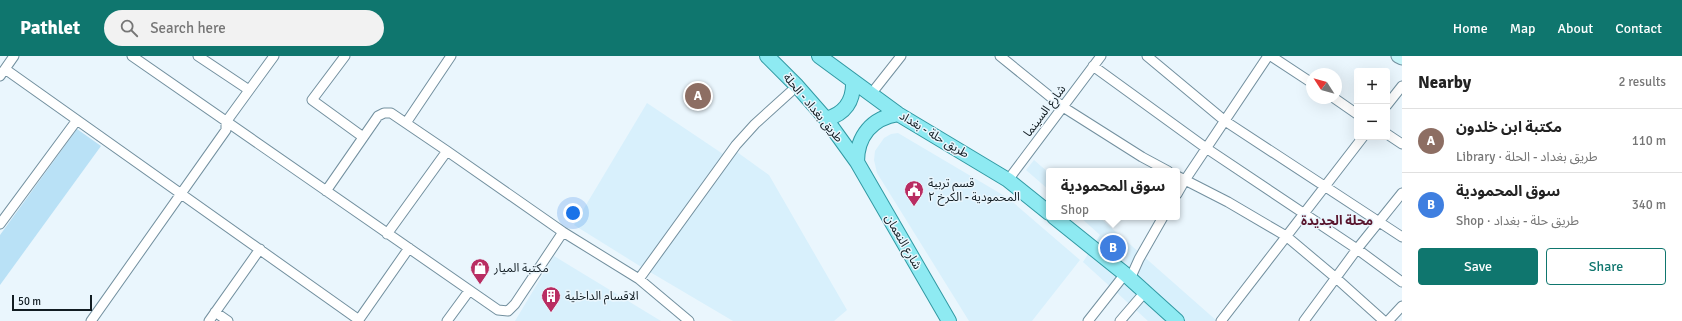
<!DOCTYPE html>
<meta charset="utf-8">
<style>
:root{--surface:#fff;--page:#f2f2f2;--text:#222;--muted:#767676;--line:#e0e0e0;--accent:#0f766e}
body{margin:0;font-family:Signika,"Noto Sans Arabic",sans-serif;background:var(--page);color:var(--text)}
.controls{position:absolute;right:12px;top:12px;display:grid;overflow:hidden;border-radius:4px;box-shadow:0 4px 16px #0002}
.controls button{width:36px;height:36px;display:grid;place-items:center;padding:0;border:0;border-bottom:1px solid var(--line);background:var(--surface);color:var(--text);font:20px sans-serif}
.compass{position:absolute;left:1306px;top:12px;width:36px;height:36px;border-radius:50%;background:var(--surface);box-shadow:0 4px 16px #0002;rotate:306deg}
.scale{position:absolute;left:12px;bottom:10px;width:80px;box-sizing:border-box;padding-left:4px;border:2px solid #111c22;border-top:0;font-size:11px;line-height:14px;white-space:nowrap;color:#111c22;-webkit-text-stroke:3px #eaf6fd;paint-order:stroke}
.you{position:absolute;left:573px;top:157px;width:14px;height:14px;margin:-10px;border:3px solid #fff;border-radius:50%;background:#1a73e8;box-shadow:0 0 0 6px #1a73e833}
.badge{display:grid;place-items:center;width:26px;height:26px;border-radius:50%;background:var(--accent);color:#fff;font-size:13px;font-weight:700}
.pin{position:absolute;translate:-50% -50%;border:2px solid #fff;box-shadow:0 1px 4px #0006}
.popup{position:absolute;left:1046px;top:112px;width:134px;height:52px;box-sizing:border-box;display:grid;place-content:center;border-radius:4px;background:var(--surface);filter:drop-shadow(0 1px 3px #0005);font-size:13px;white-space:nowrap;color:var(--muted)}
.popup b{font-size:15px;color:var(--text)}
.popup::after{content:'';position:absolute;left:50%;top:100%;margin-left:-8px;border:8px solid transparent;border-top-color:var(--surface)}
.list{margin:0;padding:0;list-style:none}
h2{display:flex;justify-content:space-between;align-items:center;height:52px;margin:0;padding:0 16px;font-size:17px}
h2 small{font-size:13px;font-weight:400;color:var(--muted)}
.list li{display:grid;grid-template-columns:26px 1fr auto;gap:12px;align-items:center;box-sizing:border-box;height:64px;padding:0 16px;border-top:1px solid var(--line)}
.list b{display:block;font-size:15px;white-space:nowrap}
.list p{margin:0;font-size:13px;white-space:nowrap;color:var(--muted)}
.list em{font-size:13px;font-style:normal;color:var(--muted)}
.actions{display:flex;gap:8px;padding:12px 16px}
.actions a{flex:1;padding:9px 0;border:1px solid var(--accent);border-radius:4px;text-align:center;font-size:14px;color:var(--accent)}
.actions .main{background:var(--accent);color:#fff}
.icon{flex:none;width:22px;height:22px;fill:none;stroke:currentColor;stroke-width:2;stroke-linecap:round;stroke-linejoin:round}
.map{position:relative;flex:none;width:1402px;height:265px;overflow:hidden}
header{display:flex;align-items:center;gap:24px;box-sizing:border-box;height:56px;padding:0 20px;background:var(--accent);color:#fff}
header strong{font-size:19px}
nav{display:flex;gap:22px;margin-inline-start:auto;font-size:14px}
.search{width:280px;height:36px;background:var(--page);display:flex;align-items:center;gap:10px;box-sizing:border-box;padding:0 14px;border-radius:22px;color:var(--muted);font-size:15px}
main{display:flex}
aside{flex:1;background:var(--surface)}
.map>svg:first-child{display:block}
</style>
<header>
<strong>Pathlet</strong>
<div class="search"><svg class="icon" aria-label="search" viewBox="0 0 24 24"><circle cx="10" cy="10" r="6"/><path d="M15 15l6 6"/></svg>Search here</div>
<nav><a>Home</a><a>Map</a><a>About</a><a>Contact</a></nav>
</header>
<main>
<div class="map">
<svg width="1402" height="265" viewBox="0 0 1402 265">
<rect width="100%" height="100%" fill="#eaf6fd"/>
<path fill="#d8f0fc" d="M647 47 723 98 643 212 574 169Z
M898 77 1008 142 1080 204 1032 265H969L877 117 874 104 875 95 884 82 891 78Z
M737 96 769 119 847 254 834 265H733L650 216Z
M1034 104 1049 117V134L1026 114Z
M1080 161H1099L1217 265H1148L1083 206 1100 179Z
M554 200 661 265H515Z"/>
<path fill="#b9e1f6" d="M77 73 101 90 0 229V179Z"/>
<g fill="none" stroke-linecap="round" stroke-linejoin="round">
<g stroke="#73909f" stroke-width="11">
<path id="street" d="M132 0 498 254 508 255 515 248 563 176
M198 0 249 34
M345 0 312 44 363 81
M1000 0 1063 51 1142 101 1168 115
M1147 0 1225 65 1402 181
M1268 0 1185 124 1228 146 1286 180 1336 222 1384 265
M1271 0 1312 27
M1093 10 1206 92 1357 193 1402 226
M5 13 359 264
M0 20 14 0
M871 38 901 0
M1334 42 1357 58
M1387 49 1402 30
M406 67 451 0
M1387 78 1402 88
M1177 120 1185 124 1177 138
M1008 124 1101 0
M326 135 378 60 384 57H391L447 95 563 176 639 223 689 265
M0 168 77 64
M387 178 447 95
M639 223 736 89 755 68 797 30
M1130 223 1139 203 1163 161
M215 256 228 265
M91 265 226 74V66L274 0
M209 265 260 193
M358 265 409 192
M447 265 469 235
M1088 265 1125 218
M1120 265 1145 236
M1221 265 1363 81
M1304 265 1357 193 1402 137
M1388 265 1402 250"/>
</g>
<g stroke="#73909f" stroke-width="15">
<path id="secondary" d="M1398 0 1402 2"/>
</g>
<g stroke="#3199a3" stroke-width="16">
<path id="primary" d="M767 0 797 30 826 63 857 106 949 265
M819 0 898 58 1008 124 1049 157
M826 63C845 58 854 45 853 25
M857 106C857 80 872 62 898 58
M1054 161 1125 218 1177 265"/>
</g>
<use href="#street" stroke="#fff" stroke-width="9"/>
<use href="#secondary" stroke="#c6f4f8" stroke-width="13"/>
<use href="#primary" stroke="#8eeaf2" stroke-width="14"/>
</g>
<defs>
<g id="civic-pin" transform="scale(1)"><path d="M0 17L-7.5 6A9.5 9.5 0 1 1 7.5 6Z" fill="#b92d62" stroke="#eaf6fd"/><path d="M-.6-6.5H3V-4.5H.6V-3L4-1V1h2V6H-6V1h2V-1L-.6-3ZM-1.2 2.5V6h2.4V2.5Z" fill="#fff"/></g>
<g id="shop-pin" transform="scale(1)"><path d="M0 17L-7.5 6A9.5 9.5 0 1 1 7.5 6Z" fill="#b92d62" stroke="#eaf6fd"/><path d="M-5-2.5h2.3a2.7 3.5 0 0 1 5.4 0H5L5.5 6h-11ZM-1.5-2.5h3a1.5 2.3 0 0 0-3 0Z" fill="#fff"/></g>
<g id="building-pin" transform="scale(1)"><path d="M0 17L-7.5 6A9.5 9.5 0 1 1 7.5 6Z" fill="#b92d62" stroke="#eaf6fd"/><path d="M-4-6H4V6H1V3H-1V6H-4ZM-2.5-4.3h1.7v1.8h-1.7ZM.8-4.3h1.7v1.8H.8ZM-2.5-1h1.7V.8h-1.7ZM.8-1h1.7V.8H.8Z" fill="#fff"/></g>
</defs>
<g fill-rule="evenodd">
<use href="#civic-pin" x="914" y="134"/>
<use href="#shop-pin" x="480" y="212"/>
<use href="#building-pin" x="551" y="240"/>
</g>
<g text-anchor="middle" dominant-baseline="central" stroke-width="3" stroke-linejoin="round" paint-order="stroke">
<g font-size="12" fill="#111c22" stroke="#eaf6fd">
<text transform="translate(813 52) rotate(50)">طريق بغداد - الحلة</text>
<text transform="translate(1045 55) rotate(-53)">شارع السينما</text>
<text transform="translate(934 79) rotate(31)">طريق حلة - بغداد</text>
<text transform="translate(903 186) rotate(60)">شارع النعمان</text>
</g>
<g font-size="12" fill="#111c22" stroke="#eaf6fd" text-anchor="start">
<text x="928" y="127">قسم تربية<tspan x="928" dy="14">المحمودية - الكرخ ٢</tspan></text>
<text x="494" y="212">مكتبة الميار</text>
<text x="565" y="240">الاقسام الداخلية</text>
</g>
<g font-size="13" font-weight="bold" fill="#58152d" stroke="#eaf6fd">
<text x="1337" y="165">محلة الجديدة</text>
</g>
</g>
</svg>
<div class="controls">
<button>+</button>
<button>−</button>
</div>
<svg class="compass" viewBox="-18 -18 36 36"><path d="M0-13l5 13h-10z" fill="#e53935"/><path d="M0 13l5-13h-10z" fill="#767676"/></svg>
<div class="scale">50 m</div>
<div class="you"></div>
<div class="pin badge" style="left:698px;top:40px;background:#8d6e63">A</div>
<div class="pin badge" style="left:1113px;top:192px;background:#3f7fe0">B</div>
<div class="popup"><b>سوق المحمودية</b>Shop</div>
</div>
<aside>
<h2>Nearby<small>2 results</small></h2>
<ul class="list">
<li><span class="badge" style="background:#8d6e63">A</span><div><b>مكتبة ابن خلدون</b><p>Library · طريق بغداد - الحلة</p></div><em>110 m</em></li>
<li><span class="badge" style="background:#3f7fe0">B</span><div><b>سوق المحمودية</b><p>Shop · طريق حلة - بغداد</p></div><em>340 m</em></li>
</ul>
<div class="actions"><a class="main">Save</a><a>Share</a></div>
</aside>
</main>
